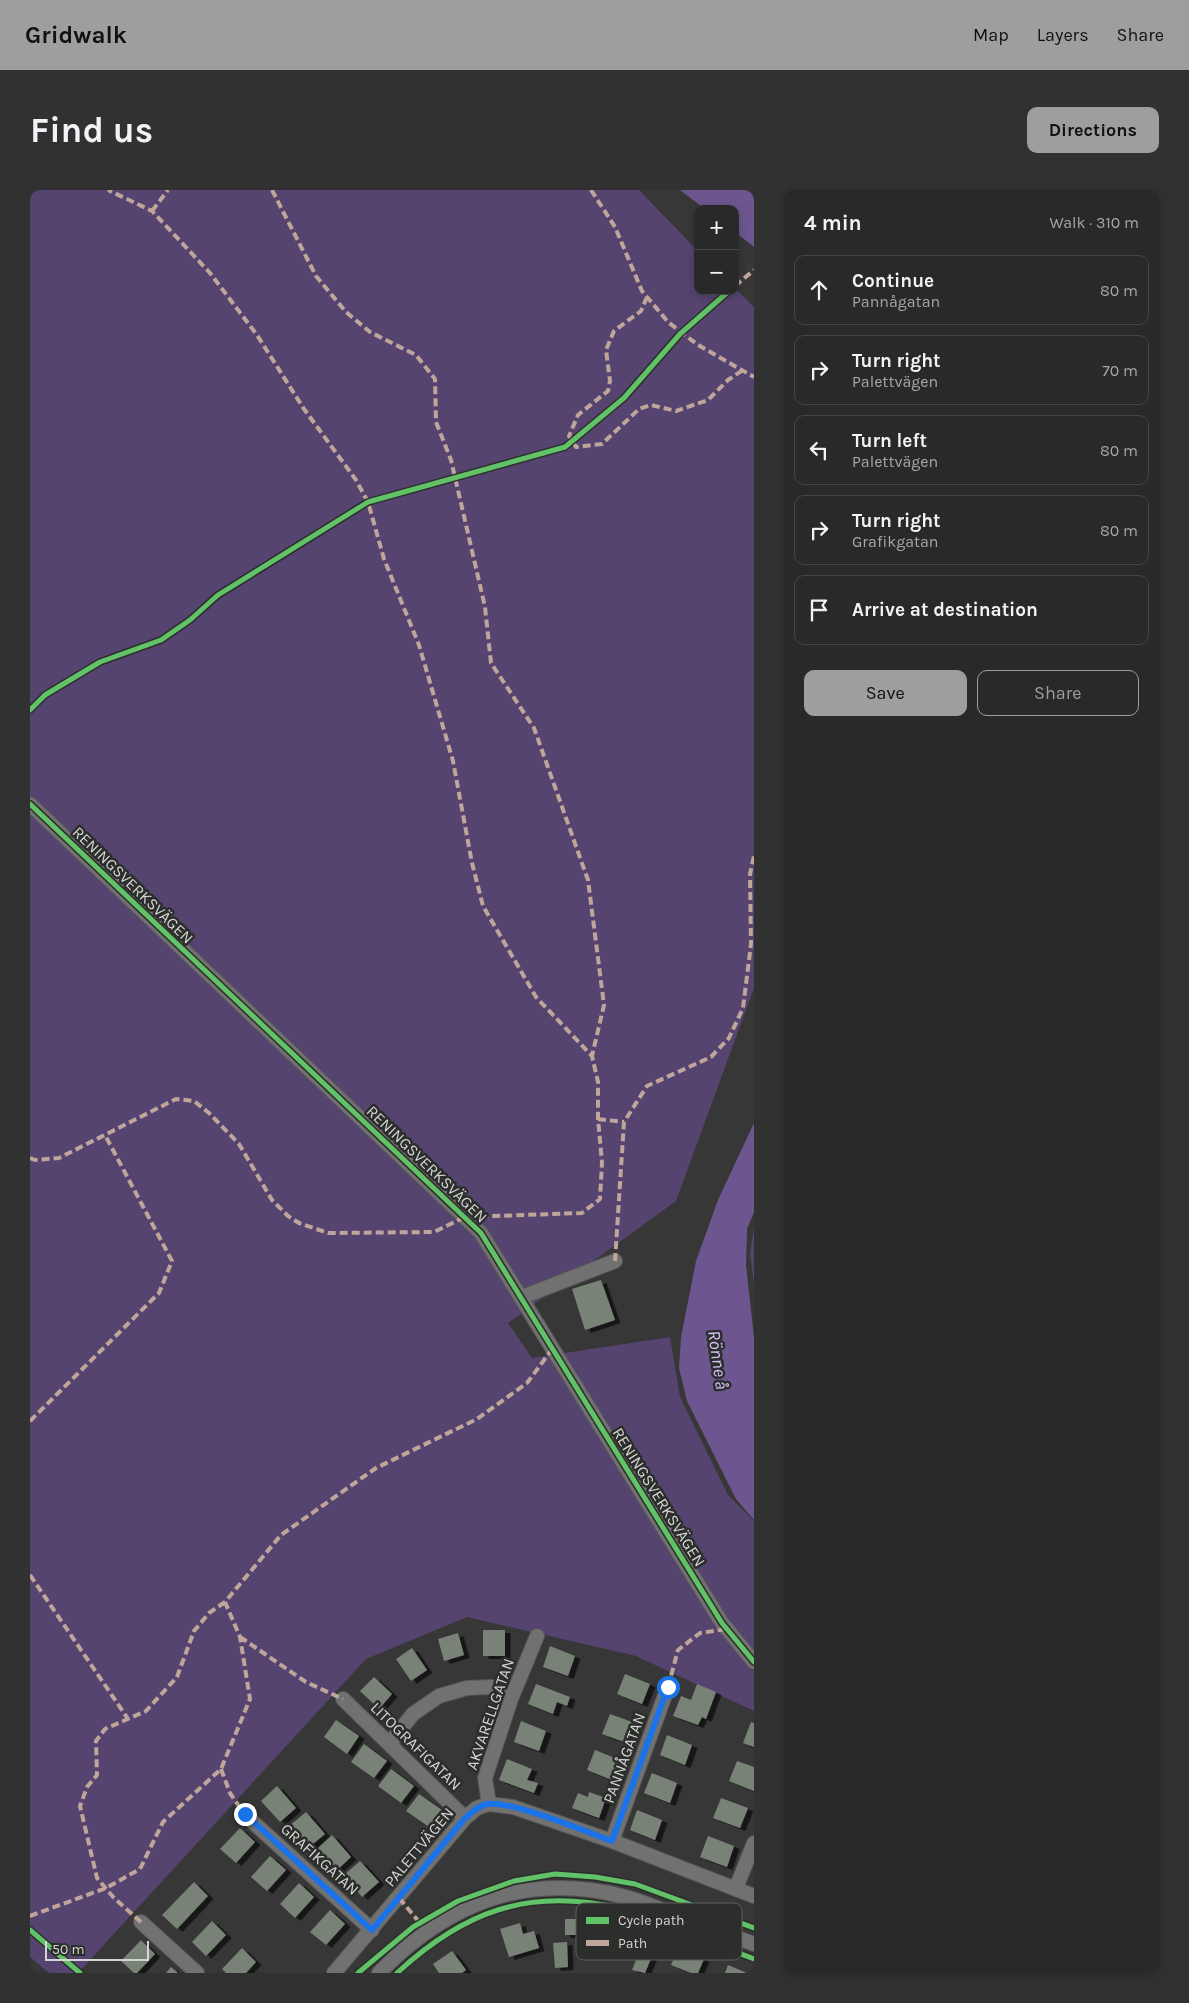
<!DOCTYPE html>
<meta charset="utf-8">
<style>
:root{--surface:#282928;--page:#303130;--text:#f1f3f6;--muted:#a5a6a8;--line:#444545;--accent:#9d9e9d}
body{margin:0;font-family:Karla,sans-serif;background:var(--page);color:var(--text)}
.controls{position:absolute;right:15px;top:15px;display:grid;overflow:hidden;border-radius:10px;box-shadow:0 2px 8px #0003}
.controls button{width:45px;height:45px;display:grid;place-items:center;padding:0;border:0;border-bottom:1px solid var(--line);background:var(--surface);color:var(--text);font:25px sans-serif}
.scale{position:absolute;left:15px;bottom:12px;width:104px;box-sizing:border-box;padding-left:5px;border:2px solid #d4d5d4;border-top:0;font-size:14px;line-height:18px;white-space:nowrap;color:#d4d5d4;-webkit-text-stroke:4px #2c2e2b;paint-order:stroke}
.stop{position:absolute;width:15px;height:15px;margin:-11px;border:4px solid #1a73e8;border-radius:50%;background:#fff}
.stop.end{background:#1a73e8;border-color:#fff;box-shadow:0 1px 5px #0008}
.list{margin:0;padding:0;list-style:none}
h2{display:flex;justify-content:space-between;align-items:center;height:65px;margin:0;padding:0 20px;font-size:21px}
h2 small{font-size:16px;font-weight:400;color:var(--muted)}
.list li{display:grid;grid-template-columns:32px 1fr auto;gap:15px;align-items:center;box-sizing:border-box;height:70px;margin:0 10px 10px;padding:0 10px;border:1px solid var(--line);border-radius:10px}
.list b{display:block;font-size:19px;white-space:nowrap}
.list p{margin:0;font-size:16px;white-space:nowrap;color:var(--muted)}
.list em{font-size:16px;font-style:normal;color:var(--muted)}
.actions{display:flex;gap:10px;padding:15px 20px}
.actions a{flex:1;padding:11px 0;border:1px solid var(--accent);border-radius:10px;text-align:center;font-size:18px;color:var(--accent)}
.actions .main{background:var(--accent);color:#111}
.icon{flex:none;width:28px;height:28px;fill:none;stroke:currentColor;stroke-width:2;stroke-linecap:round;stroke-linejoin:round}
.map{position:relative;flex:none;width:724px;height:1783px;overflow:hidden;border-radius:10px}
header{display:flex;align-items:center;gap:30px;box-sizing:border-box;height:70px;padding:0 25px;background:var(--accent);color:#111}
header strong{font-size:24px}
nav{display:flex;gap:28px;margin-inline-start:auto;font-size:18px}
.intro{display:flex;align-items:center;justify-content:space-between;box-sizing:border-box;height:120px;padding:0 30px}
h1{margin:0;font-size:35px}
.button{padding:12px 22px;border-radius:10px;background:var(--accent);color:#111;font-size:18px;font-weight:700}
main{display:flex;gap:30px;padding:0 30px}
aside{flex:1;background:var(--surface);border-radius:10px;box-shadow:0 2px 8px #0003}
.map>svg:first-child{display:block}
</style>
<header>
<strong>Gridwalk</strong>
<nav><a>Map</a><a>Layers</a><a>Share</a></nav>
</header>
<div class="intro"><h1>Find us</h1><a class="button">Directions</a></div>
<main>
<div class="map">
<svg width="724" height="1783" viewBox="0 0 724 1783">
<defs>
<filter id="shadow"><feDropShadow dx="5.5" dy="3" stdDeviation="0" flood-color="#0009"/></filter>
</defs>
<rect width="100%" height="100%" fill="#363736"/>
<path fill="#55446f" d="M0 0H609L668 61V101H705V98L724 117V798L646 1011 478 1133 502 1168 640 1147 650 1207 698 1305 724 1331V1521L606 1466 437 1427 336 1469 48 1783H19L0 1767Z
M724 1037V1094L720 1063Z"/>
<path fill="#6d568f" d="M650 0H724V57L705 42V19H675Z
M724 933V1022L717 1039 716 1075 724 1148V1330L706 1309 657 1211 649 1178 651 1147 666 1071 688 1010Z"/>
<path fill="#788276" filter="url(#shadow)" d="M571 1090 585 1130 555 1140 542 1099Z
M453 1440H475V1466H453Z
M428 1443 434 1465 414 1471 408 1449Z
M520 1456 545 1466 538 1486 513 1477Z
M382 1458 397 1480 381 1491 366 1469Z
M595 1484 620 1494 612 1514 587 1504Z
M344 1487 362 1504 349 1519 330 1501Z
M506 1494 540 1507 537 1516 527 1512 523 1524 498 1514Z
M667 1494 686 1502 676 1529 672 1527 668 1535 643 1526 651 1506 661 1510Z
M580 1524 605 1533 597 1553 572 1544Z
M306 1530 329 1546 317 1564 294 1547Z
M491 1531 516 1541 509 1561 484 1552Z
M721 1532 724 1533V1557L713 1553Z
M637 1545 662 1555 655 1575 630 1565Z
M334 1554 357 1571 344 1588 321 1572Z
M565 1560 590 1570 582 1590 557 1580Z
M477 1569 502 1579 497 1590 508 1593 504 1603 469 1590Z
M707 1571 724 1577V1601L699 1591Z
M361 1579 384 1596 371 1613 348 1596Z
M622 1583 647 1593 640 1613 614 1603Z
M247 1596 266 1618 250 1632 231 1611Z
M559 1602 576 1608 569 1628 542 1618 548 1603 558 1607Z
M389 1604 412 1620 399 1637 376 1621Z
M691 1608 718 1618 710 1638 683 1628Z
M607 1620 632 1630 625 1650 600 1640Z
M276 1622 295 1644 278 1658 259 1636Z
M210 1638 225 1652 206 1673 190 1659Z
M302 1645 321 1667 305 1682 286 1660Z
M678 1646 704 1656 697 1677 670 1667Z
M240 1666 256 1680 237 1701 221 1687Z
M330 1671 349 1692 332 1707 314 1685Z
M164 1692 178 1706 147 1739 132 1725Z
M269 1693 284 1707 265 1728 250 1714Z
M300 1720 315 1734 296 1755 280 1742Z
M535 1729H556V1745H535Z
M182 1731 196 1745 176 1766 162 1752Z
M490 1733 493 1744 504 1741 509 1758 479 1767 470 1739Z
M597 1738 616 1746 612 1756 624 1761 615 1783 602 1780 609 1762 590 1754Z
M111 1750 125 1764 107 1783H104L91 1771Z
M537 1752 538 1777 525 1778 523 1753Z
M212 1758 226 1772 216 1783H196L192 1779Z
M648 1758 674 1769 668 1783H661L641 1775Z
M422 1761 436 1780 432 1783H409L403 1774Z
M698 1775 717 1783H695Z
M141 1777 148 1783H136Z"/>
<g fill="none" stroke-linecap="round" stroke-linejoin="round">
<g stroke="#555655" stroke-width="16">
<path id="minor" d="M0 614 451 1043 692 1433 724 1472
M492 1107 585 1071
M313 1509 435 1628
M359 1554 383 1524 409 1506 437 1498 461 1497 481 1509
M459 1614 455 1588 481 1509 507 1446
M215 1625 342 1740
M582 1651 638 1497
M706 1698 724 1653
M111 1732 167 1783
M304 1783 435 1628 447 1618 459 1614 483 1617 582 1651 724 1706
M349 1783C417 1713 496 1682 592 1706 607 1709 621 1716 635 1721 665 1732 694 1743 724 1754"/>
</g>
<use href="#minor" stroke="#717171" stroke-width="14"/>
<path stroke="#c0a59a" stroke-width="4" stroke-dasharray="8 4" stroke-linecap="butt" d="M242 0 286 86 316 122 340 142 386 165 405 189 406 232 421 270 455 417 461 473 504 538 558 690 574 815 562 866
M561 0 585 37 612 101 638 132 668 155 724 187
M122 21 138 0
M705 96 724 80
M617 107 611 121 584 141 576 160 580 191 578 201 548 225 539 246 546 257 572 254 609 219 621 215 646 221 678 210 698 190 713 180
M568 929 594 932
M0 968 5 970 29 968 146 909 164 911 179 923 209 954 242 1010 258 1026 269 1033 298 1043 404 1042 435 1027 552 1023 570 1009 572 972 568 929V892L562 866 506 807 453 716 442 673 423 571 389 455 354 369 338 312 326 290 274 219 227 145 180 83 122 21 78 0
M585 1071 594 932 617 896 681 867 699 848 713 818 721 754 720 684 724 666
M0 1231 129 1103 142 1071 75 945
M0 1385 98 1529
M210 1447 276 1492 313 1509
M638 1497 648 1460 670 1443 697 1439
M191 1579 200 1603 215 1625
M369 1708 390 1733
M0 1726 76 1698 110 1679 133 1632 191 1579 220 1509 210 1447 195 1412 251 1345 346 1278 447 1229 497 1193 523 1158
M111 1732 84 1708 67 1688 50 1616 57 1597 67 1585 66 1551 75 1539 116 1521 147 1487 164 1441 179 1423 195 1412"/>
<g stroke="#2c2e2b" stroke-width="8">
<path id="cycleway" d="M0 520 15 505 70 472 131 450 160 430 188 405 338 312 535 257 594 208 650 144 699 101
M0 614 451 1043 692 1433 724 1472
M0 1740 50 1783
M328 1783 383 1737 428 1711 484 1691 525 1684 565 1687 605 1694 724 1738
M367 1783C433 1722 498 1697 589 1718 603 1721 618 1728 632 1734 662 1746 693 1757 724 1769"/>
</g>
<use href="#cycleway" stroke="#61c268" stroke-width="5"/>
</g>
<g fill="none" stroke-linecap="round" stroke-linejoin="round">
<path stroke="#1a73e8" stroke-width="6" d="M215 1624 342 1740 435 1628C442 1622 448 1616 457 1614 480 1610 557 1642 582 1651L638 1497"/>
</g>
<g text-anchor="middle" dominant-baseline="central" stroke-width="5" stroke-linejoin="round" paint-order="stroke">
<g font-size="16" fill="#d4d5d4" stroke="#2c2e2b">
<text transform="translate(103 695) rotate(44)">RENINGSVERKSVÄGEN</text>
<text transform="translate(397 974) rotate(44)">RENINGSVERKSVÄGEN</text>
<text transform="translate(629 1307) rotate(58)">RENINGSVERKSVÄGEN</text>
<text transform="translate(460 1524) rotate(-71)">AKVARELLGATAN</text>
<text transform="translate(386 1556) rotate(44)">LITOGRAFIGATAN</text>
<text transform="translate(594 1568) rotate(-70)">PANNÅGATAN</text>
<text transform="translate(389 1657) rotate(-50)">PALETTVÄGEN</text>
<text transform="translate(290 1669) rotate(42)">GRAFIKGATAN</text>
</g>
<g font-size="18" font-style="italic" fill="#d5c1f8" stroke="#2c2e2b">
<text transform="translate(688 1170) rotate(82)">Rönne å</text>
</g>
</g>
<rect x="546" y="1713" width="166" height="57" rx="8" fill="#2c2e2b" stroke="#5e605e" stroke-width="1"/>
<rect x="556" y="1727" width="23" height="7" fill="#61c268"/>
<rect x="556" y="1750" width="23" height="6" fill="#c0a59a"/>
<g font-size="14" fill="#d4d5d4">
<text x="588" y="1735">Cycle path</text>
<text x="588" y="1758">Path</text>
</g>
</svg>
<div class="controls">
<button>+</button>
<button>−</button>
</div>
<div class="scale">50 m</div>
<div class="stop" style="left:638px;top:1497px"></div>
<div class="stop end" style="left:215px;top:1624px"></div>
</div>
<aside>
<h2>4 min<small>Walk · 310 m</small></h2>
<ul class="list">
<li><svg class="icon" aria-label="ahead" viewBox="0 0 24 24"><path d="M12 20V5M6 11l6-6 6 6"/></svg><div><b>Continue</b><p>Pannågatan</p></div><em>80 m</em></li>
<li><svg class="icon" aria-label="right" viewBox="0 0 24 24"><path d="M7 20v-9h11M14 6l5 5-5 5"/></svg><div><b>Turn right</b><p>Palettvägen</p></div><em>70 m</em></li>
<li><svg class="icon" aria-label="left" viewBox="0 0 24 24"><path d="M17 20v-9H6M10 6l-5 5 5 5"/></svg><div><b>Turn left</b><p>Palettvägen</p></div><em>80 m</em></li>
<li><svg class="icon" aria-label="right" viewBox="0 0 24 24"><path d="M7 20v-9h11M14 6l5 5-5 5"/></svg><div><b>Turn right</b><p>Grafikgatan</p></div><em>80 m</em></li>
<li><svg class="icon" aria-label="arrive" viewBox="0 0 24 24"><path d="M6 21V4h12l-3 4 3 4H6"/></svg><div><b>Arrive at destination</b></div></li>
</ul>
<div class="actions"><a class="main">Save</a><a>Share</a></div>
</aside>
</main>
